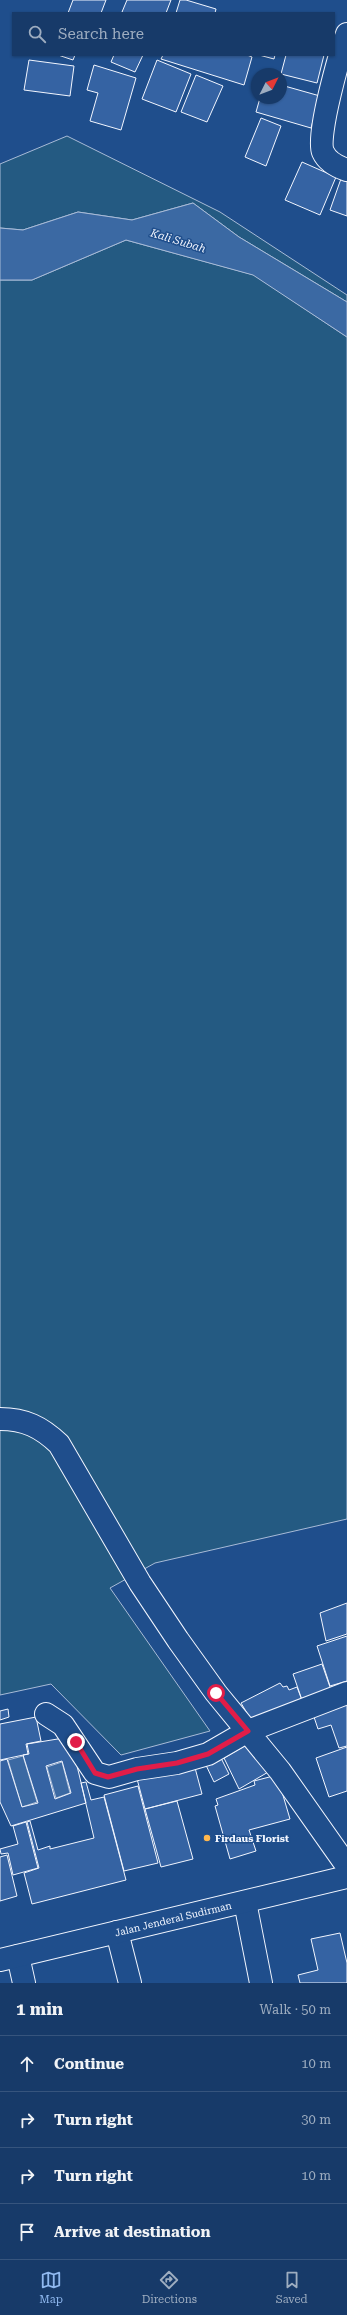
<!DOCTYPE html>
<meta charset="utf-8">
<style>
:root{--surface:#173a69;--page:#244571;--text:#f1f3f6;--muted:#9eadc0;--line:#36547d;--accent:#90b9f0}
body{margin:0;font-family:"Roboto Serif",serif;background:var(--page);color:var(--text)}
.compass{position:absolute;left:251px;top:68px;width:36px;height:36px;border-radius:50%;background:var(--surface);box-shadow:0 1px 3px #0004;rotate:48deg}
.stop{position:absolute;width:12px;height:12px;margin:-9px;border:3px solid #e11d48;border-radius:50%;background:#fff}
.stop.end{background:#e11d48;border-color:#fff;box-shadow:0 1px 4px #0008}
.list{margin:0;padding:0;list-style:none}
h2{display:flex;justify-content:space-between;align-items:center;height:52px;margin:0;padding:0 16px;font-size:17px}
h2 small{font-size:13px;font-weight:400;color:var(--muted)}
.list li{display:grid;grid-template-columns:26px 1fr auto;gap:12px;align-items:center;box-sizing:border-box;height:56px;padding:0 16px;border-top:1px solid var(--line)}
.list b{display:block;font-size:15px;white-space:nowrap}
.list em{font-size:13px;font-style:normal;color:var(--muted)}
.icon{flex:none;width:22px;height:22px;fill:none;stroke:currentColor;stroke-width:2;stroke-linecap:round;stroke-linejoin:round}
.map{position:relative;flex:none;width:347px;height:1983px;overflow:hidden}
.search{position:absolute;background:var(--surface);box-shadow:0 1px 3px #0004;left:12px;right:12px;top:12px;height:44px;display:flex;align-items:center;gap:10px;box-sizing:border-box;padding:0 14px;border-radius:0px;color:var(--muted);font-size:15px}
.sheet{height:276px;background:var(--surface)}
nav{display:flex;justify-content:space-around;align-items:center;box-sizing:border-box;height:56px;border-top:1px solid var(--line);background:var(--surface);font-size:11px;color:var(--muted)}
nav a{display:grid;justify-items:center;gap:2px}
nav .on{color:var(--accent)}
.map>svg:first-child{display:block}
</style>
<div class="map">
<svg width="347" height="1983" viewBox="0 0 347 1983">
<rect width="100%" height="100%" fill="#1f4e8c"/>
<path fill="#245a82" stroke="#a8bbd7" d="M67 136 220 212 347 295V302L239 237 193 203 132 220 78 212 23 230 0 228V164Z
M126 240 254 275 347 337V1519L155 1563 110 1588 210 1731 121 1755 51 1684 0 1695V280H32Z"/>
<path fill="#3b69a3" stroke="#a8bbd7" d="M193 203 239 237 347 302V337L253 275 126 240 32 280H0V228L23 230 78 212 132 220Z
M23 1756 37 1802 22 1807 8 1760Z
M62 1762 70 1793 56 1798 47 1767Z"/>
<path fill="#3563a3" stroke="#f2f6ff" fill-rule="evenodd" d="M73 0H106L101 13H68Z
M127 0H171L166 13H125L122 12Z
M180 0H186L216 9 215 13H176Z
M58 55H75L73 60Z
M114 55H143L135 72 111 62Z
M163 55H247L252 57 244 85 161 59Z
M259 55H275L274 59Z
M286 55H324L317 83 281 74Z
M29 60 74 66 70 96 24 90Z
M157 60 191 74 176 112 142 99Z
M94 65 136 78 121 130 90 121 98 93 87 90Z
M196 75 223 86 207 122 181 112Z
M281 85 320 96 311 128 256 112 260 98H281Z
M261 118 281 126 266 166 245 157Z
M302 162 336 177 320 215 285 200Z
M343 173 347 174V216L330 210Z
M347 1603V1634L326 1641 320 1613Z
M347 1636V1681L330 1686 317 1646Z
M322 1664 331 1690 302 1700 293 1674Z
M280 1683 283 1687 287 1686 289 1690 297 1687 303 1703 254 1725 241 1703Z
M347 1699V1746L339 1748 331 1725 318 1729 312 1711Z
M8 1709 9 1717 0 1720V1711Z
M36 1717 41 1741 26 1744 28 1754 0 1760V1724Z
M70 1737 86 1803 11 1826 0 1802V1761L7 1759 22 1807 38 1803 23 1755 29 1754 27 1744ZM62 1761 71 1793 55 1799 46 1766Z
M253 1741 270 1771 239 1789 224 1758Z
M347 1747V1791L329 1797 316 1758Z
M219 1754 229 1774 214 1782 204 1761Z
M194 1764 202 1794 145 1809 136 1775Z
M277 1775 290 1819 249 1830 256 1851 230 1859 215 1806 218 1805 216 1799 255 1785 254 1781Z
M86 1782 91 1800 104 1797 126 1880 32 1904 24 1873 39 1868 27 1822 30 1821 38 1850 50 1846V1849L94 1838 81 1783Z
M138 1786 158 1863 124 1871 104 1795Z
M177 1801 193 1859 161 1867 145 1809Z
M26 1822 38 1868 13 1875 8 1853 1 1854 0 1849 18 1844 13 1826Z
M7 1855 17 1896 0 1901V1857Z
M340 1933 347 1963V1983H300L298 1975 318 1970 311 1939Z"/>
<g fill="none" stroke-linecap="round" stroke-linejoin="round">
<g stroke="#f2f6ff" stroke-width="24">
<path id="minor" d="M347 34C340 53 316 136 323 152 327 161 338 167 347 170
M0 1419C25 1419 41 1427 59 1444L140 1583 178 1640 216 1693 280 1771 347 1866
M46 1714 63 1725 95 1773 109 1777 137 1769 177 1763 208 1754 248 1731 347 1693
M245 1902 261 1983
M117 1932 130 1983
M18 1956 24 1983"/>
</g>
<g stroke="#f2f6ff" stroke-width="24">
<g id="highway">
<path id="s1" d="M0 1960 347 1877"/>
</g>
</g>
<use href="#minor" stroke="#1f4e8c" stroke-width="22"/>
<use href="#highway" stroke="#1f4e8c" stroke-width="22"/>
</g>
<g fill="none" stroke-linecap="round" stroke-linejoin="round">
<path stroke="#e11d48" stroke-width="5" d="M76 1742 95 1773 108 1777 137 1769 177 1763 208 1754 248 1731 216 1693"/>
</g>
<circle fill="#ffb74d" stroke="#1f4e8c" stroke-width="1.5" cx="207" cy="1838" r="4"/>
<g text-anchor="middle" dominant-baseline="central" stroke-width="3" stroke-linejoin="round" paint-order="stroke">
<g font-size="10" font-weight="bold" fill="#f2f6ff" stroke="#1f4e8c" text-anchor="start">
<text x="215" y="1838">Firdaus Florist</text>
</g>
<g font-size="10" fill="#f2f6ff" stroke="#1f4e8c">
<text stroke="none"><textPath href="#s1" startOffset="178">Jalan Jenderal Sudirman</textPath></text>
</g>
<g font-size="11" font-style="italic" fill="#f2f6ff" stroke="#1f4e8c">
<text transform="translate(178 241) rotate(17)">Kali Subah</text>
</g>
</g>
</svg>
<svg class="compass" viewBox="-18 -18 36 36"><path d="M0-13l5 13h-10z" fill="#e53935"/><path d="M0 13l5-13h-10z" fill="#9eadc0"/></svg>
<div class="stop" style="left:216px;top:1693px"></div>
<div class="stop end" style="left:76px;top:1742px"></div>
<div class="search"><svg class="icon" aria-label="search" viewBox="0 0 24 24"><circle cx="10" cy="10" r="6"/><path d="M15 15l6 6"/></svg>Search here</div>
</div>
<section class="sheet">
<h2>1 min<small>Walk · 50 m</small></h2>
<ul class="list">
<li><svg class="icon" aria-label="ahead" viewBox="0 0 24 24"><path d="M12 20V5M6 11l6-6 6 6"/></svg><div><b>Continue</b></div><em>10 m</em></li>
<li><svg class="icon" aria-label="right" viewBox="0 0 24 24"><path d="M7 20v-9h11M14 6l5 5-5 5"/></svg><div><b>Turn right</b></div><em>30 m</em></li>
<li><svg class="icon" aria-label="right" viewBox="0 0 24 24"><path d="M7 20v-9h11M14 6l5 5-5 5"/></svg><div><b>Turn right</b></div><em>10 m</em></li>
<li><svg class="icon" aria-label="arrive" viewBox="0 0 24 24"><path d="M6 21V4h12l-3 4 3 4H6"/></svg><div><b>Arrive at destination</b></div></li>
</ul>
</section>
<nav>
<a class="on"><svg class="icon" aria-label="map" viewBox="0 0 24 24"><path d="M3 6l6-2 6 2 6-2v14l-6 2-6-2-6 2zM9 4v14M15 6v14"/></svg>Map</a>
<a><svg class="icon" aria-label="directions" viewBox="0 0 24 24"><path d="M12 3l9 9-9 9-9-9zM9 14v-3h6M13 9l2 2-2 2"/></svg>Directions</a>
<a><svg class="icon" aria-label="saved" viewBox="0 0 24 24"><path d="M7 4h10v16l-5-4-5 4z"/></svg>Saved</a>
</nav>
